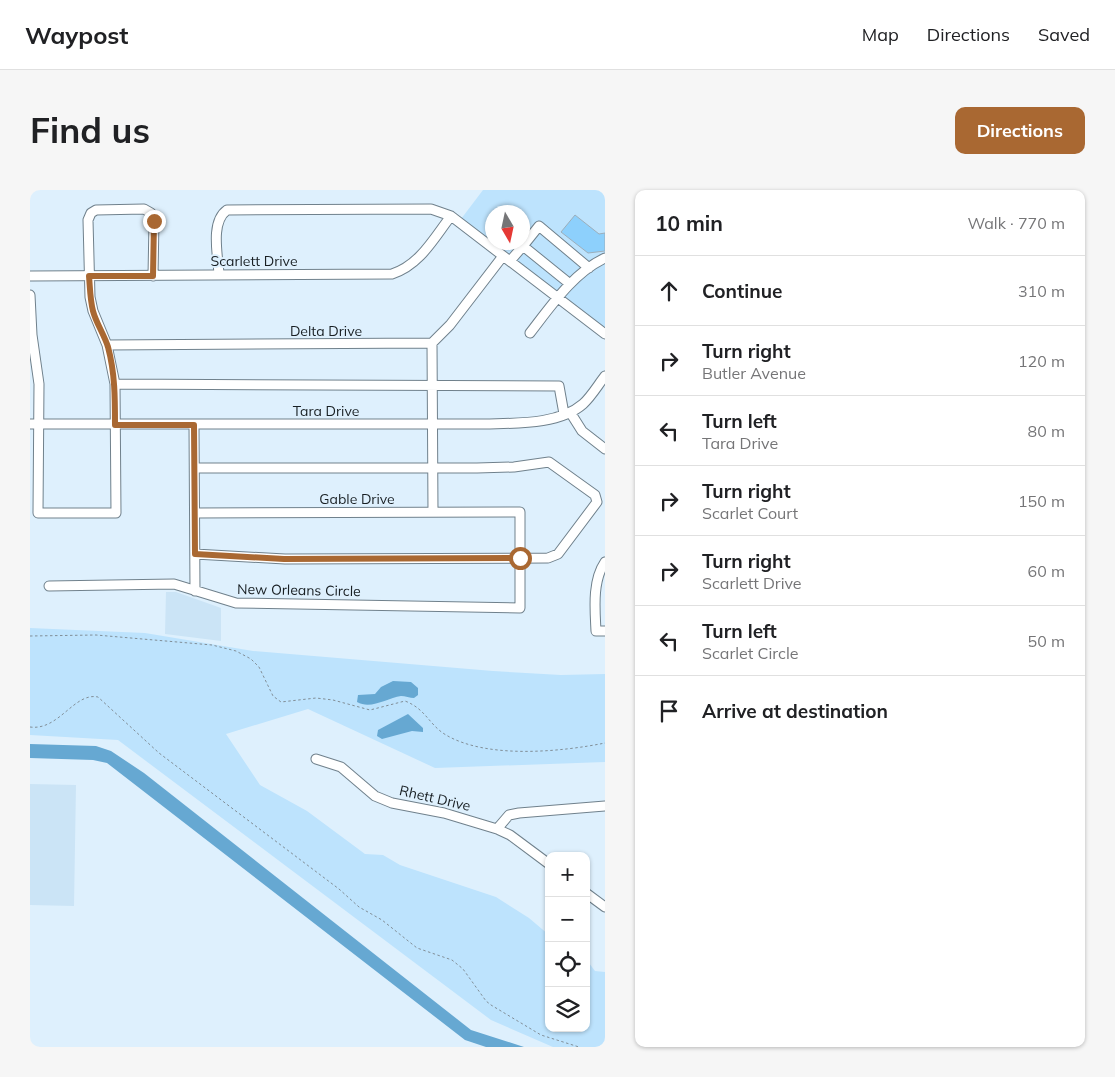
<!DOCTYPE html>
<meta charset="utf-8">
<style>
:root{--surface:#fff;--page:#f6f6f6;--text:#202124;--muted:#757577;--line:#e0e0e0;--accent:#a96832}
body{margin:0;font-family:Mulish,sans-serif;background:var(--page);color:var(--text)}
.controls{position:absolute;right:15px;bottom:15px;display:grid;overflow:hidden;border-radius:10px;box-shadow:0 1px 4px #0004}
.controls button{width:45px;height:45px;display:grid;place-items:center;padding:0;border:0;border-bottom:1px solid var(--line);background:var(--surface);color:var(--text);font:25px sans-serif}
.compass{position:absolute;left:455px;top:15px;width:45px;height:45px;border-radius:50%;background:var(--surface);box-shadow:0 1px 4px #0004;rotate:171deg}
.stop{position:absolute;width:15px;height:15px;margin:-11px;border:4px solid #a96832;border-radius:50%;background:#fff}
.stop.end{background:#a96832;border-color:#fff;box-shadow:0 1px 5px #0008}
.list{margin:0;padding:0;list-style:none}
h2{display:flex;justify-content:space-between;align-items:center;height:65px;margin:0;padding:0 20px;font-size:21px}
h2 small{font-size:16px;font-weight:400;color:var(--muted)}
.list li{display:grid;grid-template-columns:32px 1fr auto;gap:15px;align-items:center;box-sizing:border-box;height:70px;padding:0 20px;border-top:1px solid var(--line)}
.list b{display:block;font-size:19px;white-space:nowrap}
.list p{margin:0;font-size:16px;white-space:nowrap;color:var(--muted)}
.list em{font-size:16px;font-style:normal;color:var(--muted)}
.icon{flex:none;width:28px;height:28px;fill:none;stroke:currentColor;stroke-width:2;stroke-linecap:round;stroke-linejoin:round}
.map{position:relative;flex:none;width:575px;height:857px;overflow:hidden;border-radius:10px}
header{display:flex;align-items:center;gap:30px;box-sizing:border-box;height:70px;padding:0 25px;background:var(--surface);border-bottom:1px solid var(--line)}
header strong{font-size:24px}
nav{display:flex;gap:28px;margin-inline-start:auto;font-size:18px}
.intro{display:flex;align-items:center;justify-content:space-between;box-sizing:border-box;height:120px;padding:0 30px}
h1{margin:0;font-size:35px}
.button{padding:12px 22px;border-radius:10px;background:var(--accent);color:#fff;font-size:18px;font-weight:700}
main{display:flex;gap:30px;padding:0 30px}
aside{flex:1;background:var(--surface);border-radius:10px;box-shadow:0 1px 4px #0004}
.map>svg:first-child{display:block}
</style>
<header>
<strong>Waypost</strong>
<nav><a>Map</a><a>Directions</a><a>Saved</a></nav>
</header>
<div class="intro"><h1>Find us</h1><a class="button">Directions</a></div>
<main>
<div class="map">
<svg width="575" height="857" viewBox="0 0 575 857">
<rect width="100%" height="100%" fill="#def0fd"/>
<path fill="#cbe4f6" d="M136 402H146L191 418V451L135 444Z
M0 594 46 595 44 716 0 715Z"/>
<path fill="#bde3fd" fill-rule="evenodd" d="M453 0H575V139L431 29ZM462 22H492V52H462Z
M0 438 115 443 223 461 463 481 531 485 575 484V572L405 578 278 519 196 544 230 595 277 621 335 664 353 665 370 675 466 707 499 728 519 745V838H556V769L565 781 575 782V857H523L461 830 88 550 0 545Z"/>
<path fill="#66a8d2" d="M363 491 381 492 388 498V505L384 508C380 508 375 506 371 506 357 508 341 520 327 512L328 505 345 504 351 497Z
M378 524 393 538V542L382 541 352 549 347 546 348 540Z
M0 554 66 556 81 561 114 583 441 840 494 857H456L435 850 77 573 63 570 0 568Z"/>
<path fill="#8dd0fc" stroke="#9caeba" d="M545 25 569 44 575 43V61L558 63 531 42Z"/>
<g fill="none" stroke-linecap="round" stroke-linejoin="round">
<g stroke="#70818c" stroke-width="11">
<path id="minor" d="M480 71 493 56
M189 84C188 66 180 32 197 20L401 19 421 26 575 144
M0 86 362 84C390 75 404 48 421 26
M540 94 493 56 509 36 559 78
M0 105 2 145 9 194 8 323H86L85 194 77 155 63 121 60 107 58 30 61 23 66 20 114 19 121 23 124 31 123 86
M500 143C521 116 543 83 575 68
M402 153 403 322
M77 155 402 153 420 135 473 66
M85 194 529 196 534 224
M540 222 552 241 575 259
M0 234H455C485 233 529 235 553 214 561 207 568 195 575 186
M164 235 165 401
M165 278H447L484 277 519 272 565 305 567 312 528 364 518 368 255 369 165 364
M575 372C562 391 565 420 566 441H575
M19 396 144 394 206 413 490 418V322L165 323
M286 569 311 577 345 606 362 613 414 623 467 639 480 645 519 674
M467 639 479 625 489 623 575 616
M556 703 575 717"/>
</g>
<path stroke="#818e97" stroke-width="1" stroke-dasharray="2.5 2.5" stroke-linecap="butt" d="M0 446 66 445 182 455 206 461 221 469 229 477 243 506 251 512 286 508 303 510 340 520 375 511C396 519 399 535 416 545 457 569 530 562 575 553
M0 537C29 541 44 502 68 507L129 563 309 699 329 717 352 730 387 758 422 770 433 779 456 811 461 815 511 845 549 857"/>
<use href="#minor" stroke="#fff" stroke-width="9"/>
</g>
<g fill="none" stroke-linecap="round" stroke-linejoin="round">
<path stroke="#a96832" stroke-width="6" d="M124 31 123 86H59C60 97 60 109 63 121 66 133 74 144 78 157 85 183 85 208 85 235H164L165 364 254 369 490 368"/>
</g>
<g text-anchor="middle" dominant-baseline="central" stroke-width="4" stroke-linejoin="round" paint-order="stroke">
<g font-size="14" fill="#181f23" stroke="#def0fd">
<text x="224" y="71">Scarlett Drive</text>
<text x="296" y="141">Delta Drive</text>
<text x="296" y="221">Tara Drive</text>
<text x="327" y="309">Gable Drive</text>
<text transform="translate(269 400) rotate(1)">New Orleans Circle</text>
<text transform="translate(405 608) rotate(13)">Rhett Drive</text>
</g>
</g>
</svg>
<div class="controls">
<button>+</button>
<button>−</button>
<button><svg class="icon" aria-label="locate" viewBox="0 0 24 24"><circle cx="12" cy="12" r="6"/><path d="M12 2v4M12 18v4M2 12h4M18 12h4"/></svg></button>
<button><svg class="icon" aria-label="layers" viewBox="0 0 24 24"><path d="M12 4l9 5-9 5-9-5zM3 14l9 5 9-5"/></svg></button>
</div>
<svg class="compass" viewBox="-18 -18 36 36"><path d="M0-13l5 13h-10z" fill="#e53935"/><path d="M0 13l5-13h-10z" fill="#757577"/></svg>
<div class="stop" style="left:490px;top:368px"></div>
<div class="stop end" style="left:124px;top:31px"></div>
</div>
<aside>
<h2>10 min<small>Walk · 770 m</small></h2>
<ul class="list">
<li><svg class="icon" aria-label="ahead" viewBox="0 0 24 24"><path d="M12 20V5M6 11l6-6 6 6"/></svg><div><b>Continue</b></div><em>310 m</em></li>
<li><svg class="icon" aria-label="right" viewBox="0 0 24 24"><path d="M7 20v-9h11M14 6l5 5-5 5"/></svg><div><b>Turn right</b><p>Butler Avenue</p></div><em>120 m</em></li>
<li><svg class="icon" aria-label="left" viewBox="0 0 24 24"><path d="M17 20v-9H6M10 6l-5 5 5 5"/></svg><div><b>Turn left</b><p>Tara Drive</p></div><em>80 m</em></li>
<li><svg class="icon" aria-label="right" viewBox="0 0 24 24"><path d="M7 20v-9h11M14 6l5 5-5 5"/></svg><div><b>Turn right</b><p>Scarlet Court</p></div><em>150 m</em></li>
<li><svg class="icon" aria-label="right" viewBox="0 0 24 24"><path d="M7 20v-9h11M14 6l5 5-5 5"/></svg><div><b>Turn right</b><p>Scarlett Drive</p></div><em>60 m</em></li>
<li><svg class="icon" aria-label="left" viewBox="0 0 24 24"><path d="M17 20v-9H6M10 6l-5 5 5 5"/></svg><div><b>Turn left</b><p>Scarlet Circle</p></div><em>50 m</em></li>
<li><svg class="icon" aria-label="arrive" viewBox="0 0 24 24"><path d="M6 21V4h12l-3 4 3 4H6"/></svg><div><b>Arrive at destination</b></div></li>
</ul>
</aside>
</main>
